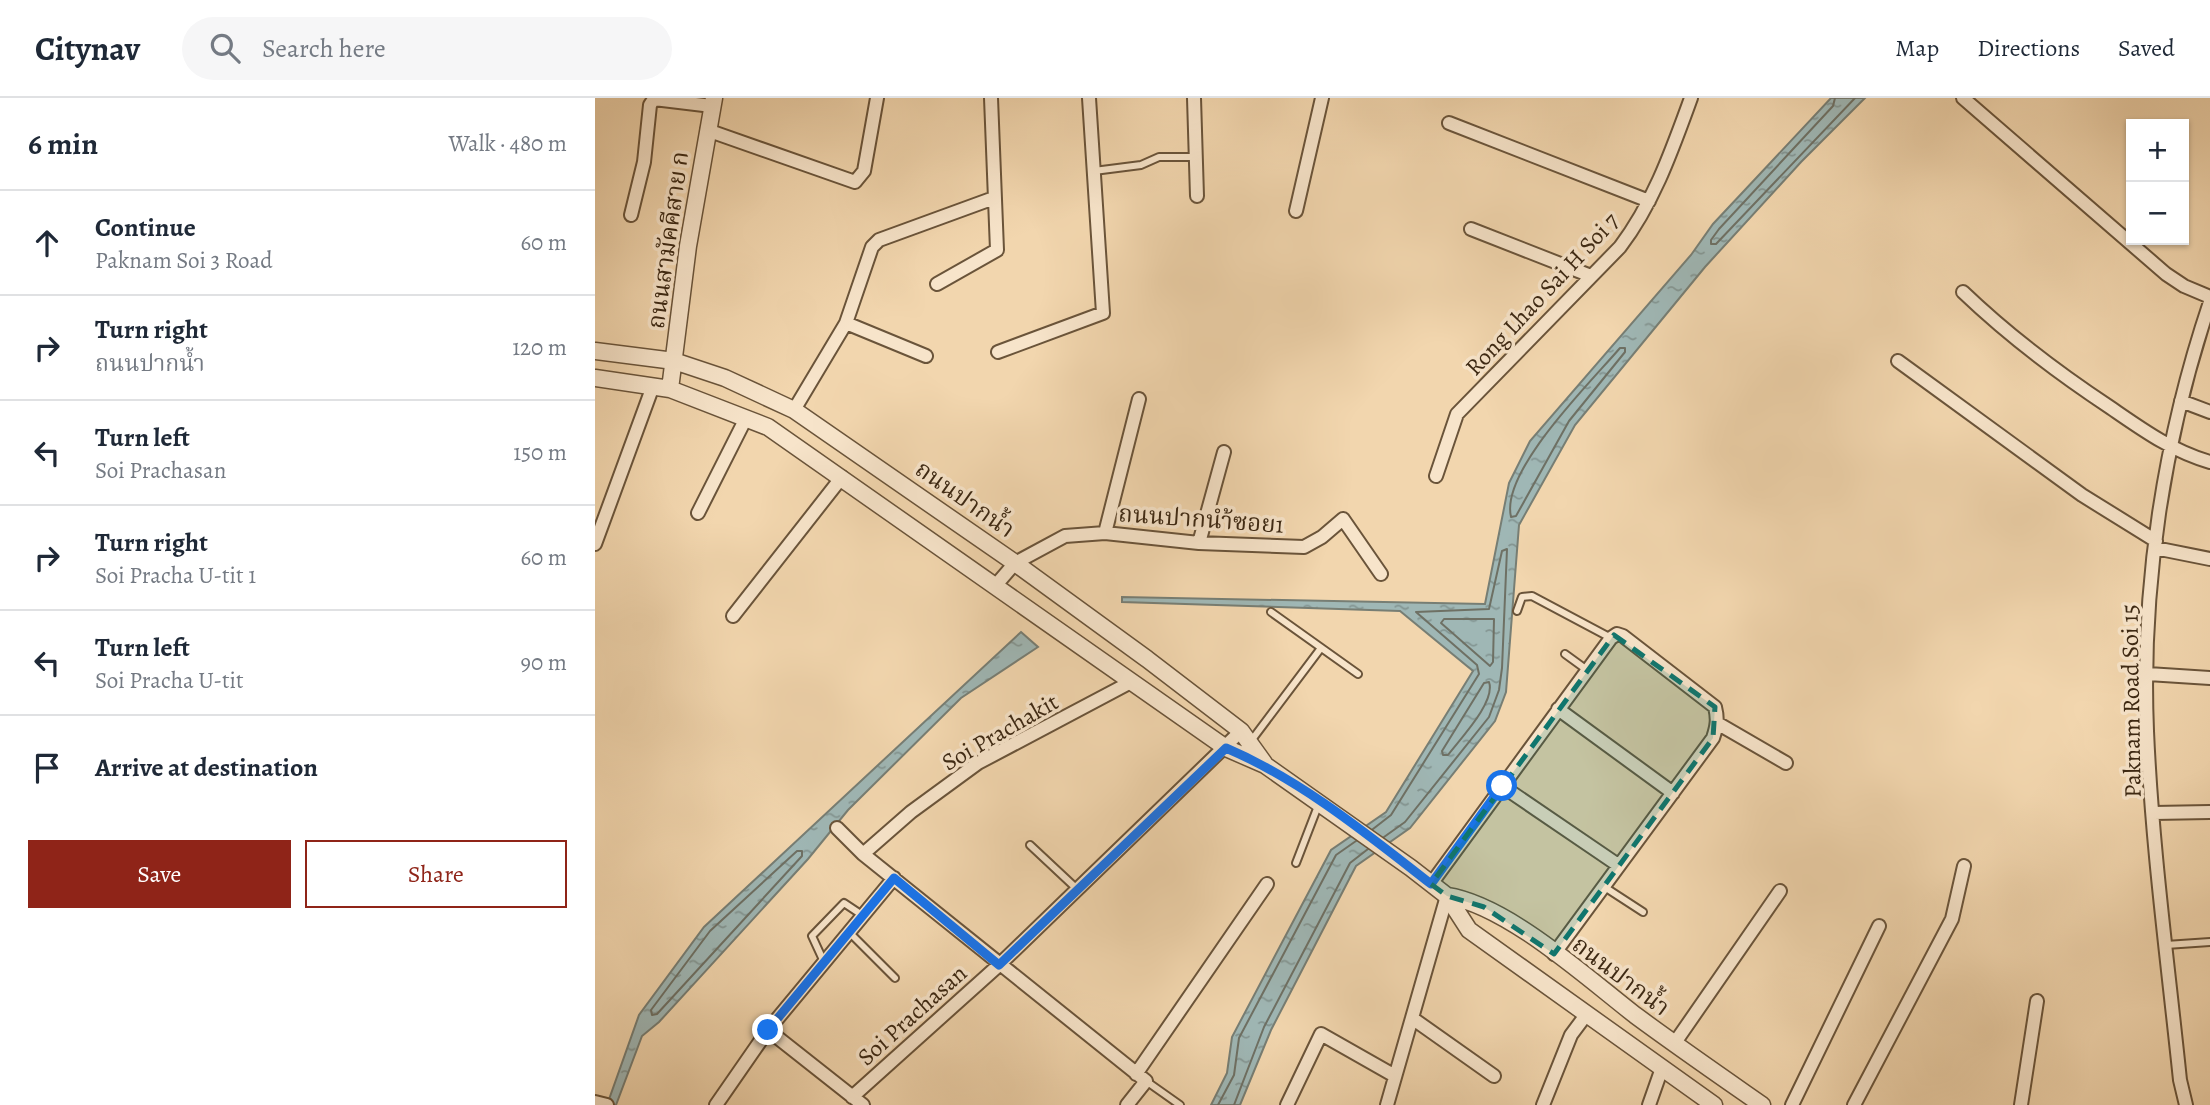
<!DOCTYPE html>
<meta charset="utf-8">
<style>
:root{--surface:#fff;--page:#f6f6f7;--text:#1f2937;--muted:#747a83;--line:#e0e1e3;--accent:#8f2418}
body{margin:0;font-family:Alegreya,"Noto Serif Thai",serif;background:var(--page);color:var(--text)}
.controls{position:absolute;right:21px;top:21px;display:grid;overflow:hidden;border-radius:0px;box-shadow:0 2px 5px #0004}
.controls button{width:63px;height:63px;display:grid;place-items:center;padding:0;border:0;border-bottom:2px solid var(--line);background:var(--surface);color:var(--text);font:35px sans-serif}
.stop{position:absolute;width:21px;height:21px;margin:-16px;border:5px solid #1a73e8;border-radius:50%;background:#fff}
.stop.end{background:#1a73e8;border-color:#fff;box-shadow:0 2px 7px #0008}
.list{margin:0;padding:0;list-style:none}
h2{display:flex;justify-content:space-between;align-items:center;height:91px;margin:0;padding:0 28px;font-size:30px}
h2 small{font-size:23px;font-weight:400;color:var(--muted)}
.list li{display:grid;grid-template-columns:46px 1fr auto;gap:21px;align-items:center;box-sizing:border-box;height:105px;padding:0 28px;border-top:2px solid var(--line)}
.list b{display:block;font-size:26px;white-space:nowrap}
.list p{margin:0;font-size:23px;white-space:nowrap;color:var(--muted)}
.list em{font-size:23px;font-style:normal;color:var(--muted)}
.actions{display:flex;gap:14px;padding:21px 28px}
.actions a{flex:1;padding:16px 0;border:2px solid var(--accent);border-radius:0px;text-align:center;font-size:24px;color:var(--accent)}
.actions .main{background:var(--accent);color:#fff}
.icon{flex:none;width:38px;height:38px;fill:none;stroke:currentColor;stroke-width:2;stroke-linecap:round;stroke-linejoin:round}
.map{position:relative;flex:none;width:1615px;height:1007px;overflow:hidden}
header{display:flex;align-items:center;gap:42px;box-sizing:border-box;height:98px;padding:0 35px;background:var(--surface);border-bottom:2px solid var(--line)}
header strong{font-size:33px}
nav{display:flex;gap:38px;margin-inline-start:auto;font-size:24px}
.search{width:490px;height:63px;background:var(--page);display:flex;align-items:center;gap:18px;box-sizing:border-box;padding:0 24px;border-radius:38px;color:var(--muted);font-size:26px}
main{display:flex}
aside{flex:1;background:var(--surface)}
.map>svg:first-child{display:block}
</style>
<header>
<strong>Citynav</strong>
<div class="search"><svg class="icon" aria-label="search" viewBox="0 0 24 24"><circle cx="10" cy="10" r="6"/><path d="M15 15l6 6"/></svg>Search here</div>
<nav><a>Map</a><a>Directions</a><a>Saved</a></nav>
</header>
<main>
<aside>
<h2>6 min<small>Walk · 480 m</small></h2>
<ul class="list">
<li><svg class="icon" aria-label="ahead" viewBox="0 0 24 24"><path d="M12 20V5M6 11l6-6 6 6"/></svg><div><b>Continue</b><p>Paknam Soi 3 Road</p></div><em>60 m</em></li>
<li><svg class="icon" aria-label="right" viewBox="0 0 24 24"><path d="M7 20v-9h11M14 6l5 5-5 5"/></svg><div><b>Turn right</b><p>ถนนปากน้ำ</p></div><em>120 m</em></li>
<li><svg class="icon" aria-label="left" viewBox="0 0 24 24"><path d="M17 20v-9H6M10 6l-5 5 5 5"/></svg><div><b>Turn left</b><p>Soi Prachasan</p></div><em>150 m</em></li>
<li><svg class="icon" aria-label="right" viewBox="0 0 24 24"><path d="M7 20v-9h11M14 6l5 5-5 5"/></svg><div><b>Turn right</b><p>Soi Pracha U-tit 1</p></div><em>60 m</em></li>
<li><svg class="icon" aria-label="left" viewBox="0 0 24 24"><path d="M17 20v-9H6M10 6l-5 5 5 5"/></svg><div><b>Turn left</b><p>Soi Pracha U-tit</p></div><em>90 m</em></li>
<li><svg class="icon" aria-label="arrive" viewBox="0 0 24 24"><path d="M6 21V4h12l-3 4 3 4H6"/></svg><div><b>Arrive at destination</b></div></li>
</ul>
<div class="actions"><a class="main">Save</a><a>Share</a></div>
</aside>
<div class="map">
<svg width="1615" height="1007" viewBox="0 0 1615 1007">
<defs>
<pattern id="water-ripples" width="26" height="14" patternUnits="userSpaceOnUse" patternTransform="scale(1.75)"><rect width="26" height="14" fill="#9fb7b5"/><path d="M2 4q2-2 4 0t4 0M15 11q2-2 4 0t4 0" fill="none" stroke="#839592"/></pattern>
</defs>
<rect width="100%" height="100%" fill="#f2d6ae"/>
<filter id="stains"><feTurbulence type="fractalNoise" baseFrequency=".00286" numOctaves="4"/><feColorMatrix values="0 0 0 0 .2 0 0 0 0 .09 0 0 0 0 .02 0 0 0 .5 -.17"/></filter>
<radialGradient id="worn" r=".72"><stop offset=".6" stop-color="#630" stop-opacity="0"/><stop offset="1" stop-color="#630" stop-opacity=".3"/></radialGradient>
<path fill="url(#water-ripples)" stroke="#777e74" stroke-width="2" d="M1236 0H1270L1206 64 1110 169 980 327 924 427 911 594 900 623 815 730 761 768 676 932 645 1007H616L632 975 637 939 736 752 791 714 878 573 805 513 527 504V499L890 506 914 385 935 343 1096 157 1118 126Z
M426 534 443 549 366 600 253 712 213 761 64 924 47 938 21 1007H12L44 917 109 829Z"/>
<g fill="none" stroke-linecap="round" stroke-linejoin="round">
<path stroke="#6e7064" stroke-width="2" d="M1240 0 1238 8 1124 131 1116 142V146H1121L1260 0
M1025 250H1030V254L974 323 921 418 916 419C905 373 996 284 1025 250Z
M899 521 898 564 895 568 846 525 849 521Z
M894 584C901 604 865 641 853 657H848L847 653 889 585Z
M778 731 796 717 884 576 882 567 821 514 894 511 907 453 912 451 907 570 904 592 894 619 810 724 789 739
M202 753H207V758L62 916 57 917 56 912 115 833Z
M623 1007 639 977 644 940 741 757 761 743
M639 1007 669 929 755 765 773 751"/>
<g stroke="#6a543a" stroke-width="10">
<path id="service" d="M499 73 546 67 564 59H601
M922 513 927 499 937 498 1016 540
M676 514 763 576
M970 556 992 572
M656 643 726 550
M435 747 482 791
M701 765 723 708
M1008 788 1048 814
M254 834 300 880
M1571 847 1615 844
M229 864 217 838 249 805 267 817
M551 983 585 1007"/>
</g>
<g stroke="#6a543a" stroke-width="16">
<path id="minor" d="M599 0 602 98
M1368 0 1571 176 1589 188 1615 199
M854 25 1054 103
M112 32 260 84 269 73 282 0
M701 113 727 0
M36 117 49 64 55 7 59 1 117 8
M876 131 996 178
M342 186 402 152 396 0
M1368 194C1414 238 1463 275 1516 310 1548 332 1577 353 1615 364
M251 225 331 258
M403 254 508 215 494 0
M1303 263 1487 397 1561 443
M1586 303 1615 314
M199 312 251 225 277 149 284 142 399 100
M841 378 862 316 1025 149C1059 104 1077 52 1096 0
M103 415 151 320
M510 435 544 301
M604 445 629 354
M0 446 58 288
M1560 450 1615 461
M401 487 420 465 470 438 510 435 604 445 709 449 727 439 748 421 786 476
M138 518 247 379
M1553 576 1615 580
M963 611 1078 695
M1122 625 1191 665
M907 688 1023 767
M1559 715 1615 714
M242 730 268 756 551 983 532 1007
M268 756 316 714 383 665 536 584
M836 786 1016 540 1022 536 1028 538 1120 609C1123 621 1122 628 1118 640L959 856
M817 920 899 978
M173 932 268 1007
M1079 946 1185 793
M541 976 672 786
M257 999 404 867 646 633
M0 1004 12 1007
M121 1007 173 932 299 780
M692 1007 726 936 800 978
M792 1007 852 798
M948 1007 976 937 991 917
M1054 1007 1067 970
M1197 1007 1284 828
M1259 1007 1357 821 1369 768
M1426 1007 1442 903
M1591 1007 1585 982C1573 866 1557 749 1552 633 1546 488 1569 341 1615 204"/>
</g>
<g stroke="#6a543a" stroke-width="19">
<path id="tertiary" d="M0 253 79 263 130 280 199 312 420 465 552 561 646 633 669 665
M0 280 75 291 173 329 631 650 670 667 816 770 852 798 874 832 1119 1007
M75 291 93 148 119 0
M852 798C912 807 991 879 1040 917 1082 948 1124 977 1167 1007"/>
</g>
<use href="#service" stroke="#f7e4ca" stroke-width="6"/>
<use href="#minor" stroke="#f7e4ca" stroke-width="12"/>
<use href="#tertiary" stroke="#f7e4ca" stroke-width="16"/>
</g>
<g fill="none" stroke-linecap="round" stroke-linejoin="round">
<path stroke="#1a73e8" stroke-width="9" d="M173 932 299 780 404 867 631 650C706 682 772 736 836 786L907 688"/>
</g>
<path fill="#0f766e" fill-opacity="0.2" stroke="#0f766e" stroke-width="5" stroke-dasharray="14 9" stroke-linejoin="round" d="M1019 537 1120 609 1118 640 959 856 889 809 852 798 836 786Z"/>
<g text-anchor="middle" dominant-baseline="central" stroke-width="7" stroke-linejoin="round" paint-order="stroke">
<g font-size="24" fill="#3c2813" stroke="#f7e4ca">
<text transform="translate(73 142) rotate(-82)">ถนนสามัคคีสาย ก</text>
<text transform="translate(947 196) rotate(-47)">Rong Lhao Sai H Soi 7</text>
<text transform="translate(370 401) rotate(35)">ถนนปากน้ำ</text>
<text transform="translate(606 421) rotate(4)">ถนนปากนำ้ซอย1</text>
<text transform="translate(1536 603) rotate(-91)">Paknam Road Soi 15</text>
<text transform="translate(405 634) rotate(-30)">Soi Prachakit</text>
<text transform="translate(1026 878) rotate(37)">ถนนปากน้ำ</text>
<text transform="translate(317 917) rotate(-42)">Soi Prachasan</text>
</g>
</g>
<rect width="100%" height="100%" filter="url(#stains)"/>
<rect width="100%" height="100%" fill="url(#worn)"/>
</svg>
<div class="controls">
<button>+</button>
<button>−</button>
</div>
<div class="stop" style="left:907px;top:688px"></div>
<div class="stop end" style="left:173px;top:932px"></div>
</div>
</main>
